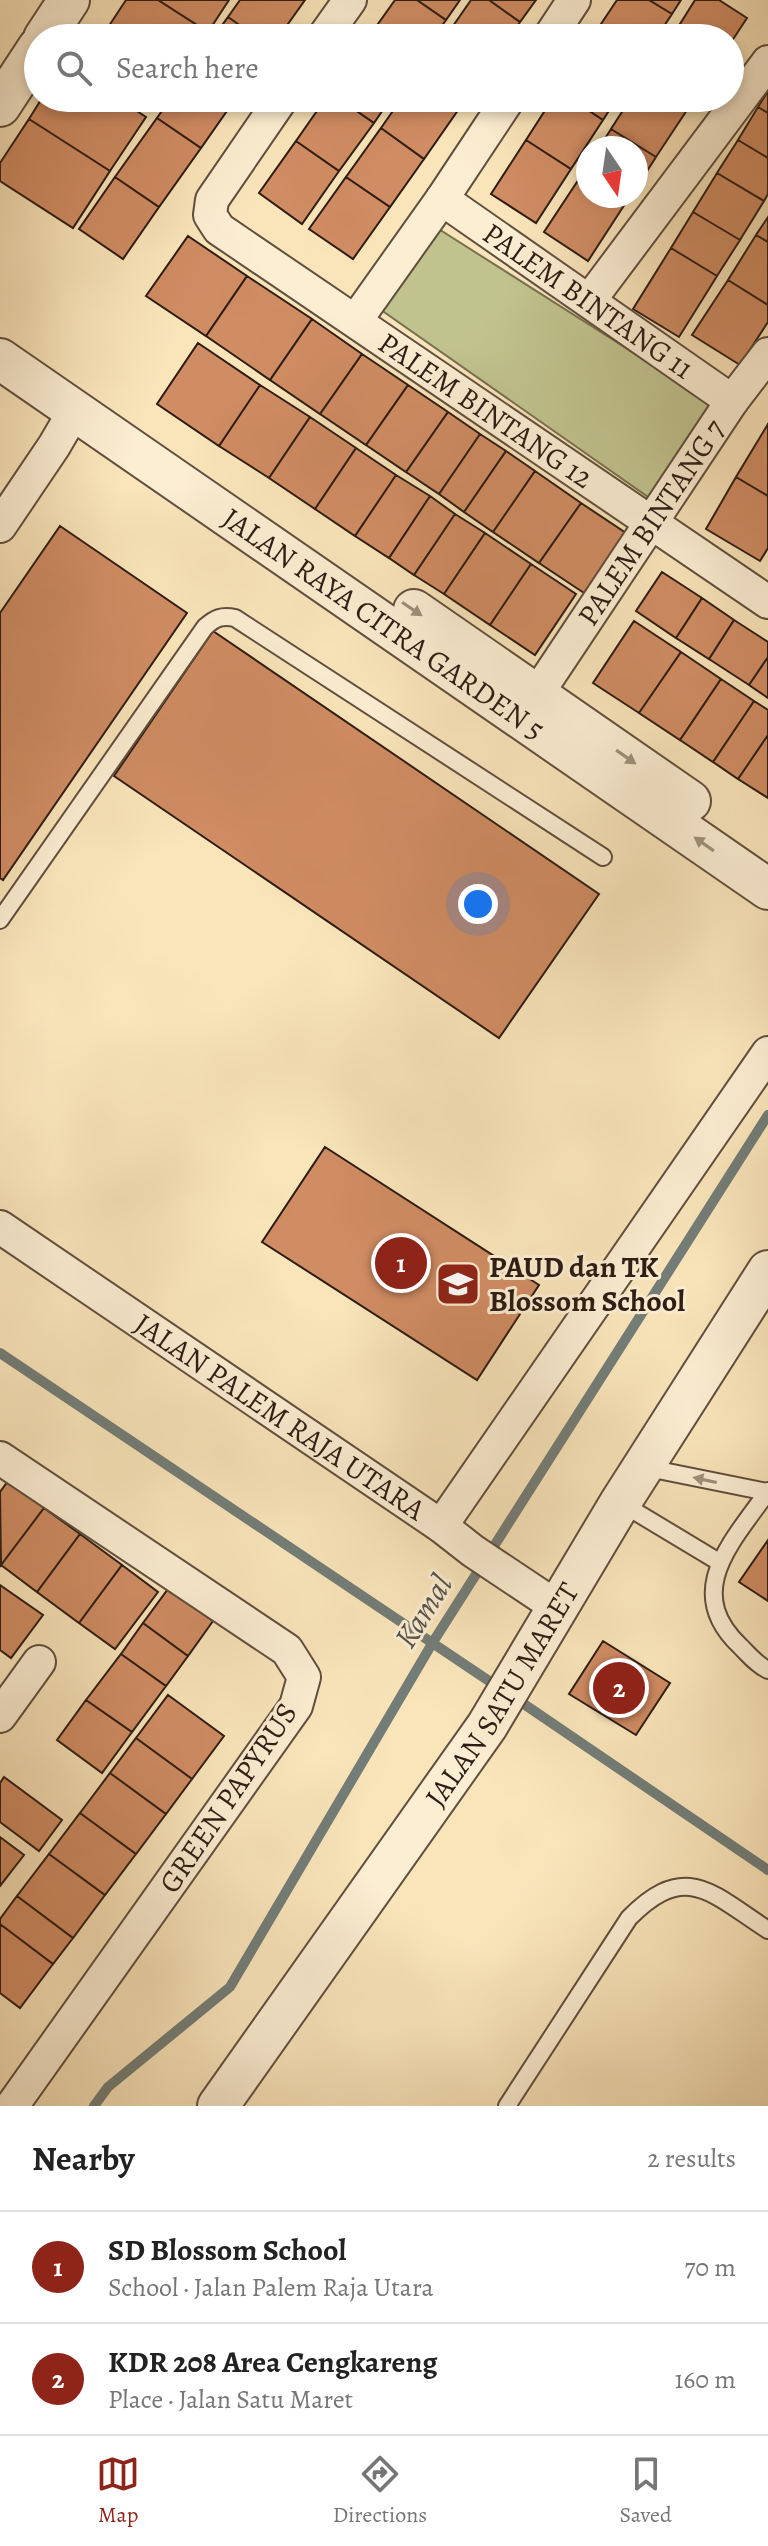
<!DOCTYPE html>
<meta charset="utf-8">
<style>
:root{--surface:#fff;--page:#f2f2f2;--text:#222;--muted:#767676;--line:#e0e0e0;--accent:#8f2418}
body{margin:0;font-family:Alegreya,serif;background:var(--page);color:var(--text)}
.compass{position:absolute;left:576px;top:136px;width:72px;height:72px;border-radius:50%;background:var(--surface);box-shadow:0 4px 12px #0003;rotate:167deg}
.you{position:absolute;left:478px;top:904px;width:28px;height:28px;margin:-20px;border:6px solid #fff;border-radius:50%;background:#1a73e8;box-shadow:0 0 0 12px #1a73e833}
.badge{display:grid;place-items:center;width:52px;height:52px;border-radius:50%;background:var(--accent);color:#fff;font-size:26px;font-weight:700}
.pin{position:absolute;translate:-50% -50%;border:4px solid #fff;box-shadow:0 2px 8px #0006}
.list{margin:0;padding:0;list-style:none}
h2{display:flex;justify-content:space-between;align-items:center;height:104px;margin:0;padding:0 32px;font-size:34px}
h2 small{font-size:26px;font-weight:400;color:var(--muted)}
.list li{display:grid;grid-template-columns:52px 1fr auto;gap:24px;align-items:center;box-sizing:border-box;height:112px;padding:0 32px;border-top:2px solid var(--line)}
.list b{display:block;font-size:30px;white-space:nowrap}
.list p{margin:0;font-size:26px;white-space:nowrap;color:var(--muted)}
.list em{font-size:26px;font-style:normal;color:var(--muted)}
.icon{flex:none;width:44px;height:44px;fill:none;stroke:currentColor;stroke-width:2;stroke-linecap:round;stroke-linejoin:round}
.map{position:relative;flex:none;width:768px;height:2106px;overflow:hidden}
.search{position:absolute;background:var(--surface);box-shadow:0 4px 12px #0003;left:24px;right:24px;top:24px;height:88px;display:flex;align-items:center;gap:20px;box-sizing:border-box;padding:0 28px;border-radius:44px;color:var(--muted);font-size:30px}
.sheet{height:328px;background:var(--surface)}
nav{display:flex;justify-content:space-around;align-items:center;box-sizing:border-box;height:112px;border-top:2px solid var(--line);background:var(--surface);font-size:22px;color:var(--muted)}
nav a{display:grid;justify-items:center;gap:4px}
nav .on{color:var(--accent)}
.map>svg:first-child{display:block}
</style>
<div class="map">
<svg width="768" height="2106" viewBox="0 0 768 2106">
<rect width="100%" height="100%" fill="#fae5bb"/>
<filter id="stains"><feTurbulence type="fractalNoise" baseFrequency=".0025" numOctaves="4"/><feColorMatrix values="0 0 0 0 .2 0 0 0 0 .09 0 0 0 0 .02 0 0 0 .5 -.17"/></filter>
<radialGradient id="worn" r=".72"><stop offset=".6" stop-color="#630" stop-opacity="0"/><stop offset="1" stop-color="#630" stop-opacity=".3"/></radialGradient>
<path fill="#c1c38e" stroke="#777051" stroke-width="2" d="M434 226 711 402 651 499 374 305Z"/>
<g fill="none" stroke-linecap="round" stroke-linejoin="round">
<path stroke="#737d78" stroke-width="10" d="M0 1353 501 1689
M515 1698 768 1870
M94 2106 108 2087 230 1987 433 1642 768 1115"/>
</g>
<path fill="#d08c63" stroke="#2d1c14" stroke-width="2" d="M126 0H158L208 32 204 38H101Z
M158 0H229L208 32Z
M240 0H305L278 38H258L228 17Z
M395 0H417L446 20 433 38H368Z
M417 0H460L446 20Z
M471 0H489L520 22 509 38H471L453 26Z
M489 0H536L520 22Z
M617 0H649L672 14 656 38H596L593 36Z
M649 0H681L672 14Z
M695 0H719L747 18 730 44V38H702L680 24Z
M228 17 258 38H213Z
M680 24 702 38H670Z
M453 26 471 38H444Z
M768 91V113L758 107Z
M42 98H117L146 117 110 171 29 119Z
M171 98H236L201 148 157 118Z
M326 98H338L374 123 339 171 296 141Z
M338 98H391L374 123Z
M402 98H451L461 106 424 159 381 128Z
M553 98H570L603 120 571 169 526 140Z
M570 98H617L603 120Z
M631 98H682L691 104 656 157 611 129Z
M758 107 768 113V158L738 140Z
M157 118 201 148 159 207 115 177Z
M29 119 110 171 73 228 0 181V163Z
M381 128 424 159 390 207 346 177Z
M611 129 656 157 636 188V148H599Z
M526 140 571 169 536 223 491 194Z
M738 140 768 158V194L764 201 717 173Z
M296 141 339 171 302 224 259 193Z
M717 173 764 201 740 240 693 212Z
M115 177 159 207 123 259 79 229Z
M346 177 390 207 353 259 309 229Z
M579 179 588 185V196H606L623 207 588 261 544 232Z
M606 196H631L623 207Z
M693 212 740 240 717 276 671 248Z
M768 217V242L756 235Z
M756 235 768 242V305L728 280Z
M188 236 247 276 206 336 146 296Z
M671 248 717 276 679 337 633 309Z
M247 276 312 319 270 380 206 336Z
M728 280 768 305V322L740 365 692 335Z
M312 319 362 354 320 414 270 380Z
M198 343 260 385 219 446 157 404Z
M362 354 408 385 366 445 320 414Z
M260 385 310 417 269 478 219 446Z
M408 385 448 412 406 472 366 445Z
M448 412 480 434 439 494 406 472Z
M310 417 356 448 315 509 269 478Z
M768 424V496L736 477Z
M480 434 506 451 464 512 439 494Z
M356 448 396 475 355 536 315 509Z
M506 451 535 471 493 532 464 512Z
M535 471 581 503 539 563 493 532Z
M396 475 430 496 389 558 355 536Z
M736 477 768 496V548L760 561 706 529Z
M430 496 455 514 414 575 389 558Z
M581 503 626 533 584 593 539 563Z
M455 514 485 533 444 594 414 575Z
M60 526 187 613 3 880 0 878V613Z
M485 533 531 564 490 625 444 594Z
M531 564 576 594 535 655 490 625Z
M662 572 702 598 676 638 636 611Z
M702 598 734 620 709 659 676 638Z
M734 620 768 642V657L749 685 709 659Z
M634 621 681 652 639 713 593 683Z
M213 631 599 894 499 1038 114 776Z
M681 652 721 679 680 740 639 713Z
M768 657V698L749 685Z
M721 679 754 701 713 762 680 740Z
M754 701 768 710V735L738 779 713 762Z
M768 735V798L738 779Z
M325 1147 539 1285 477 1380 262 1242Z
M8 1481 44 1508 1 1565 0 1492Z
M44 1508 80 1534 37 1592 1 1565Z
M80 1534 122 1565 79 1623 37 1592Z
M768 1540V1601L739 1582Z
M122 1565 158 1592 115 1649 79 1623Z
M0 1585 43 1615 11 1658 0 1650Z
M168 1589 213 1621 188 1656 143 1623Z
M143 1623 188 1656 166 1686 121 1654Z
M603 1641 670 1683 636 1735 569 1694Z
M121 1654 166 1686 132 1732 86 1700Z
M168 1695 224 1736 192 1779 136 1738Z
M86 1700 132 1732 102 1773 57 1740Z
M136 1738 192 1779 166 1814 110 1773Z
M110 1773 166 1814 136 1854 80 1813Z
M4 1777 62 1820 39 1851 0 1822V1783Z
M80 1813 136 1854 105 1895 49 1854Z
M0 1837 24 1855 0 1886Z
M49 1854 105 1895 73 1938 17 1896Z
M17 1896 73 1938 53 1964 0 1924V1919Z
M0 1924 53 1964 20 2008 0 1993Z"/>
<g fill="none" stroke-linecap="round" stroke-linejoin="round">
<g stroke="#604e3e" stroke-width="20">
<path id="service" d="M0 920 205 627C215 618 222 615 235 618L603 857
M643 1467 767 1492
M768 1491C733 1541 682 1591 740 1646 749 1655 757 1665 768 1670
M621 1503 719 1562
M507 2106 629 1918C686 1860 712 1894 768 1930"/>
</g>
<g stroke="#604e3e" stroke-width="36">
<g id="minor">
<path d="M323 38 350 0"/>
<path d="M549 38 574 0"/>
<path id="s1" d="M282 98 212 200 210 215 219 229 768 602"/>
<path id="s2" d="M442 199 732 401"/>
<path d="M589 301 768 62"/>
<path d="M356 320 442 199 509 98"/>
<path d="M0 526 54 446 75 410"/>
<path id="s3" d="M537 694 732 401 768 354"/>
<path id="s4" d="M0 1227 441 1526 473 1551 557 1607"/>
<path d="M0 1458 287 1650 304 1677 296 1706 12 2106"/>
<path d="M441 1526 768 1053"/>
<path d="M0 1716 39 1662"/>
</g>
</g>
<g stroke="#604e3e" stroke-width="44">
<g id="tertiary">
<path d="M44 38 69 0"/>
<path d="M0 106 38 48"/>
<path id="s5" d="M0 359 768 889"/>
<path d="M414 610 690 801"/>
<path id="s6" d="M218 2106 487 1726 620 1503 768 1271"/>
</g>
</g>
<use href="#service" stroke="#fceed3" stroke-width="16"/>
<use href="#minor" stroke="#fceed3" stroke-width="32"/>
<use href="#tertiary" stroke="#fceed3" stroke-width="40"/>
</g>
<defs><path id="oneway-solid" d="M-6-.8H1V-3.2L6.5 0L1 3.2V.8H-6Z" transform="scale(2)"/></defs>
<g fill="#9f907d">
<use href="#oneway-solid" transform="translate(412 609) rotate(34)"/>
<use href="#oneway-solid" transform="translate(626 757) rotate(35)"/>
<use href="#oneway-solid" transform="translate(704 844) rotate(-145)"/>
<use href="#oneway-solid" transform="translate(705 1480) rotate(-168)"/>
</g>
<defs>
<g id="school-square" transform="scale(2.3)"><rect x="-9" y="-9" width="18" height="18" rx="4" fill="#8f2418" stroke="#fceed3"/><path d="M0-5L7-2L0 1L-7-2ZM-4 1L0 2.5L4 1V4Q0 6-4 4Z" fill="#fff"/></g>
</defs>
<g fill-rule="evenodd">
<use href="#school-square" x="458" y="1284"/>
</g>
<g text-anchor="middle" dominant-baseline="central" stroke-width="6" stroke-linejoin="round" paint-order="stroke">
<g font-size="30" fill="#2d1c14" stroke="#fceed3">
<text stroke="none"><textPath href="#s2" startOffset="178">PALEM BINTANG 11</textPath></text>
<text stroke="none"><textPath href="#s1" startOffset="478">PALEM BINTANG 12</textPath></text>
<text stroke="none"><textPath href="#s3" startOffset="206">PALEM BINTANG 7</textPath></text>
<text stroke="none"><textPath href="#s5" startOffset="466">JALAN RAYA CITRA GARDEN 5</textPath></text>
<text stroke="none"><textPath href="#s4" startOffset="338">JALAN PALEM RAJA UTARA</textPath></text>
<text stroke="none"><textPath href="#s6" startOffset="500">JALAN SATU MARET</textPath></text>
<text transform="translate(228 1798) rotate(-56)">GREEN PAPYRUS</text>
</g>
<g font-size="30" font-weight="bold" fill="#2d1c14" stroke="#fceed3" text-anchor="start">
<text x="489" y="1267">PAUD dan TK<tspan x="489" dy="34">Blossom School</tspan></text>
</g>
<g font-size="32" font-style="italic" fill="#56544e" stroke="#fceed3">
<text transform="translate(423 1611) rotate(-58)">Kamal</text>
</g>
</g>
<rect width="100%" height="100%" filter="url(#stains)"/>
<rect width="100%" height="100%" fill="url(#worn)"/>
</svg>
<svg class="compass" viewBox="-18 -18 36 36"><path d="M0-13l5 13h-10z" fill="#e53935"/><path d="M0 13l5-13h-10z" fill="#767676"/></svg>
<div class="you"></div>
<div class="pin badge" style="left:401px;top:1263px">1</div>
<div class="pin badge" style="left:619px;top:1688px">2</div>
<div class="search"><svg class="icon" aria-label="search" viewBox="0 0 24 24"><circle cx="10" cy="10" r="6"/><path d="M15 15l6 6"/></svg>Search here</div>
</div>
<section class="sheet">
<h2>Nearby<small>2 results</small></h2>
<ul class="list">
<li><span class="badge">1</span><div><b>SD Blossom School</b><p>School · Jalan Palem Raja Utara</p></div><em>70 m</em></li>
<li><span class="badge">2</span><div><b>KDR 208 Area Cengkareng</b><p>Place · Jalan Satu Maret</p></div><em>160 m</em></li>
</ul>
</section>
<nav>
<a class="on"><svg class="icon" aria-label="map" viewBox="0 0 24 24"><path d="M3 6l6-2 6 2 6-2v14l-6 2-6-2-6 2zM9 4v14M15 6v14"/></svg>Map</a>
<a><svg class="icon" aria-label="directions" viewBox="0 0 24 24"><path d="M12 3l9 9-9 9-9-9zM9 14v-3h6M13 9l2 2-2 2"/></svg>Directions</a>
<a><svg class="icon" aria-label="saved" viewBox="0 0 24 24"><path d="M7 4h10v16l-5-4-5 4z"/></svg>Saved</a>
</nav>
